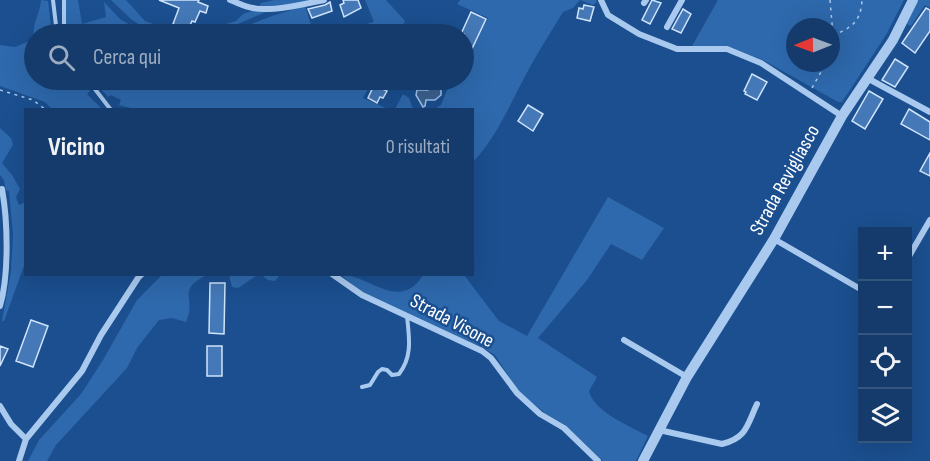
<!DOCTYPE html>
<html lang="it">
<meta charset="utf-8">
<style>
:root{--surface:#143b6b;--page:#1d4271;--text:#f1f3f6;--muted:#9dadc1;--line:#33557e}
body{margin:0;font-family:"Sofia Sans Condensed",sans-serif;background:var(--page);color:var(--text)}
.controls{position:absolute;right:18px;bottom:18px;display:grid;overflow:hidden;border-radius:0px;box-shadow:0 6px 24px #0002}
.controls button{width:54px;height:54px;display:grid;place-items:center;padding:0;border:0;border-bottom:2px solid var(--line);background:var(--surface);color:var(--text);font:30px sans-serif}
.compass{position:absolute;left:786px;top:18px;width:54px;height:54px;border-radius:50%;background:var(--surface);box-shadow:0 6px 24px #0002;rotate:269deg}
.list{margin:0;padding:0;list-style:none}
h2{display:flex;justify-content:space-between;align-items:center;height:78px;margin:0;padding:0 24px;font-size:26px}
h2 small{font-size:20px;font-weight:400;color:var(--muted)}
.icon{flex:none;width:33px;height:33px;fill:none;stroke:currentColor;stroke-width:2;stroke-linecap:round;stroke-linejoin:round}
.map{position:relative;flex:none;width:930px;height:461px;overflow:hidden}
.search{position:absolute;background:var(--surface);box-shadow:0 6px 24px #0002;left:24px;top:24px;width:450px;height:66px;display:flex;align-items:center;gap:15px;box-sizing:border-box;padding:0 21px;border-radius:33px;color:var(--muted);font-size:22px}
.panel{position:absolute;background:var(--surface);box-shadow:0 6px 24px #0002;left:24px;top:108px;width:450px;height:168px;border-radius:0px}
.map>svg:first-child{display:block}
</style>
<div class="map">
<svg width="930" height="461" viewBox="0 0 930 461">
<rect width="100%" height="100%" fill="#1b4f8f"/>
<path fill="#2e69ad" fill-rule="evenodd" d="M41 0 48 1 52 34H34V80H80L90 91 87 94 102 109H52L45 102 0 86V45L15 47 34 39C31 25 40 15 41 0Z
M66 0H78L82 24 106 17 104 2 120 19 145 34H65Z
M111 0H126L145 21 181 34H155L132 20Z
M274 0H314L299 3 258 7 261 3Z
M365 0H386L405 21 398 34H329L374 22Z
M460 0H596L597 2 593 5 580 0 573 8 563 12C552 30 540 49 530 67 512 99 498 136 473 162L472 110 435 109 441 105 451 80H464V65L488 18 457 4Z
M718 0H904L886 35 842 102H838L763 60 727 46H692ZM795 27H831V63H795Z
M915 0H930V8L925 5 911 26 904 23Z
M305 6 314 34H226L272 16Z
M273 9 214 34H193L236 21 243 14 252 11Z
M93 80H373L363 98 388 109H135L119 105 121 100 111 95 108 97Z
M403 94 409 98 413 109H395Z
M0 128 11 138 13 145 2 163 12 175 20 189 16 197 19 205 26 202 25 263 4 321H2L11 271 13 234 9 191 6 190 4 180 0 175Z
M608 197 664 228 642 260 611 244 587 280 538 338 597 377 589 391C593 411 631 427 648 436L636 461H603L565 425 545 413 519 392 495 355 480 346 434 327 361 292 341 275C368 274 400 313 423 275H464L499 321 527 336Z
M163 274 207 275C175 291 197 298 186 322L172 318 159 320 137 348 127 368 56 445 47 461H28L39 440 81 394 103 360 137 300Z
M280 275 275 281 268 280 263 276H256L238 288 232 287 229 275Z"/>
<path fill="#3c6290" stroke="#9cc4f0" stroke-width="1.5" d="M434 85 441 88V95L435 100H426L425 106 423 107 416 95 417 90H428Z"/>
<path fill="#4478b7" stroke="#cfe3fa" stroke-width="1.5" d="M159 0H199L198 2 208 6 206 13 200 11 195 22 192 21 188 30 173 24 179 8Z
M343 0H358L361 8 344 17 340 5 344 3Z
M652 0 661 3 650 24 642 20Z
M330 2 332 11 312 18 308 9 325 5Z
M584 5 594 7 590 21 577 18 579 8 583 9Z
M926 8 930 10V31L915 53 902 43Z
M683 9 691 14 681 33 672 29Z
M471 12 486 19 470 53 464 50V34H461Z
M895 59 908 67 895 87 882 80Z
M752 74 767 82 757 100 745 94 746 92 744 91Z
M374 85 387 91 383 98 380 97 377 103 368 98Z
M869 91 883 99 865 129 852 121Z
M528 105 543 114 533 131 518 121Z
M909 109 930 122V140L901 124Z
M930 153V176L920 171Z
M210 283H225L224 334 209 333Z
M31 320 48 326 33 367 16 361Z
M0 346 8 349 0 366Z
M207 346H222V376H207Z"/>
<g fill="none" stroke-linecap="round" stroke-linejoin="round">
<path stroke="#a9c9ee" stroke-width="1.5" stroke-dasharray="3 4.5" stroke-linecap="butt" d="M830 0 833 35 831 46
M833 35C852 28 861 21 862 0
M812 88 826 63
M0 90 33 100 46 110"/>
<path stroke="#a9c9ee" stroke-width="4" d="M53 0 57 34
M64 34V0
M88 80 111 110
M362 387 370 385 378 372 382 369 387 370 392 375 399 374C413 356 409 337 407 316"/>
<path stroke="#a9c9ee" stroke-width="6" d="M230 0C238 3 245 7 253 8 271 12 305 4 324 0
M601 0 608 15 639 34 677 49H727L761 63 842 116
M644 3 646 0
M667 27 682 0
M867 78 930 112
M774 239 862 290
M908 258 930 220
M332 274 362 295 482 351 491 358 517 393 540 414 564 428 598 461
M0 306C9 275 8 222 2 189
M624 340 687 377
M0 406 11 424 26 439
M659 430 722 444C747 438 747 425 757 404
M19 461 26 439 82 371 101 335 138 278 142 274"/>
<path stroke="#a9c9ee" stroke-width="10" d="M643 461 687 377 774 239 842 116 893 40 913 0"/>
</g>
<g text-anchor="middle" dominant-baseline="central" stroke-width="5" stroke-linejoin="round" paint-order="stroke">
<g font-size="20" fill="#fff" stroke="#1b4f8f">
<text transform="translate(785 180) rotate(-61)">Strada Revigliasco</text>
<text transform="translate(452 321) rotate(28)">Strada Visone</text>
</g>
</g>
</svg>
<div class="controls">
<button>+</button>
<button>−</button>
<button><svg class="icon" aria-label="locate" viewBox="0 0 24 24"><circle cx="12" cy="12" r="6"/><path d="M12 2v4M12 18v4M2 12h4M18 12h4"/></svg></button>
<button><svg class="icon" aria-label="layers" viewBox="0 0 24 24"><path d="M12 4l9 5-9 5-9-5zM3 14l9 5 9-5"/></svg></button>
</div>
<svg class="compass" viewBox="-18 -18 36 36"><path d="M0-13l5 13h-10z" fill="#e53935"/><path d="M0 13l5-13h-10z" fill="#9dadc1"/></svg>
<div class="search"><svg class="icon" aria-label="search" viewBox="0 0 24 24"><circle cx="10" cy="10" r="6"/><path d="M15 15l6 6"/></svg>Cerca qui</div>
<section class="panel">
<h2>Vicino<small>0 risultati</small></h2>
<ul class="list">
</ul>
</section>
</div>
